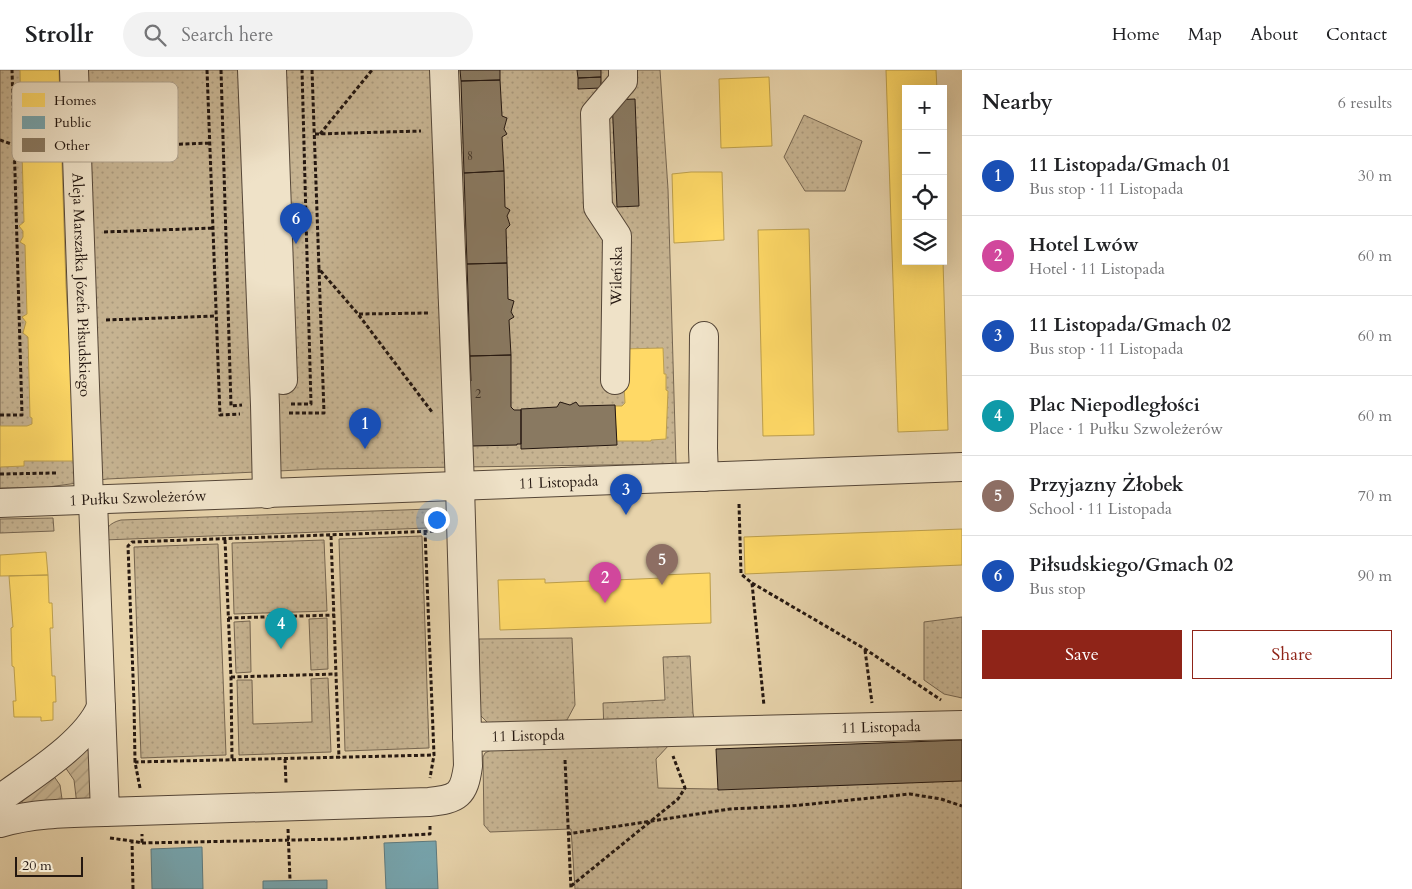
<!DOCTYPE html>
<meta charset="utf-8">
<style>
:root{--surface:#fff;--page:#f2f2f2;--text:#202124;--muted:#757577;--line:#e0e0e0;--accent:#8f2418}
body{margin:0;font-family:Cardo,serif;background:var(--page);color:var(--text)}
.controls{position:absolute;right:15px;top:15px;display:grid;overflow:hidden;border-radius:0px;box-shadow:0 5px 20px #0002}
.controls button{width:45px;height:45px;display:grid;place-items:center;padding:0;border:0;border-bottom:1px solid var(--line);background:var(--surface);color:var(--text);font:25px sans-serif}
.scale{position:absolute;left:15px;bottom:12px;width:68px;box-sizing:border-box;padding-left:5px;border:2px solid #241710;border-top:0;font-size:14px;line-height:18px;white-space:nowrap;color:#241710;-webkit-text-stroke:4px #efe2c8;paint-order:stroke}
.you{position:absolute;left:436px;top:449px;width:18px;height:18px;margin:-12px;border:4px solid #fff;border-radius:50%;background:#1a73e8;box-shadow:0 0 0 8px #1a73e833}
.badge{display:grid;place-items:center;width:32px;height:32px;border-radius:50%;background:var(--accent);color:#fff;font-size:16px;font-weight:700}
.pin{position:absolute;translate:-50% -41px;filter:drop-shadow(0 1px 2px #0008)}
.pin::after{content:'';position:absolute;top:26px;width:18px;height:15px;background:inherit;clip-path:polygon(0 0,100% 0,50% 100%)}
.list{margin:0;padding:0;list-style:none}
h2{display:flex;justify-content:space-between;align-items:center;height:65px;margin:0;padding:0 20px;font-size:21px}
h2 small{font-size:16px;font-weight:400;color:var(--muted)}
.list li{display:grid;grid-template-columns:32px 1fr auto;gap:15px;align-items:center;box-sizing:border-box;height:80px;padding:0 20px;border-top:1px solid var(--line)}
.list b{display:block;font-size:19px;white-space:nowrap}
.list p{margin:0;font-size:16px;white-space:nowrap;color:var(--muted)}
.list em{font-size:16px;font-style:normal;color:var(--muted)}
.actions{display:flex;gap:10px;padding:15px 20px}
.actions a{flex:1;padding:11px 0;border:1px solid var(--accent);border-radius:0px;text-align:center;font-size:18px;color:var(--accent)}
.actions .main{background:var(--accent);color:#fff}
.icon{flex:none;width:28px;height:28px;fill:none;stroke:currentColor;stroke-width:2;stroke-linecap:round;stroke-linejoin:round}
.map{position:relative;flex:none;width:962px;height:819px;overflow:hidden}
header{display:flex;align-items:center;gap:30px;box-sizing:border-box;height:70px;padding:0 25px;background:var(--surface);border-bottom:1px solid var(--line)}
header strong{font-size:24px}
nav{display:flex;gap:28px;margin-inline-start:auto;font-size:18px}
.search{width:350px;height:45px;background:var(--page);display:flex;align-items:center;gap:12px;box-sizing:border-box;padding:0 18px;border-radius:28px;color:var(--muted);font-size:19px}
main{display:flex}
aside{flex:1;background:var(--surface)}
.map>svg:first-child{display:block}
</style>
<header>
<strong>Strollr</strong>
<div class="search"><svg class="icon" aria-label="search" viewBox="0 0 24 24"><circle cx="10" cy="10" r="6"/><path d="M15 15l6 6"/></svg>Search here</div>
<nav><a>Home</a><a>Map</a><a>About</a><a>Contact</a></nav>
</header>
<main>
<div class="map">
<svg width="962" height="819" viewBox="0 0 962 819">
<defs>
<pattern id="grass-dots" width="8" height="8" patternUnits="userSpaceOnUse" patternTransform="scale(1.25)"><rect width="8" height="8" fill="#c6b391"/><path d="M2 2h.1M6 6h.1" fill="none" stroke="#aa997c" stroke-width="1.8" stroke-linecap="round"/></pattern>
<pattern id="garden-furrows" width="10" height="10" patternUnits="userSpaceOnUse" patternTransform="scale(1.25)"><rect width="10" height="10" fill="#c6b391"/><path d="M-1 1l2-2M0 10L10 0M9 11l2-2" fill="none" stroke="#aa997c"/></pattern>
</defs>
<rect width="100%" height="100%" fill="#e7d3ab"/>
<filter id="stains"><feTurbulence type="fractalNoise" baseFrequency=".004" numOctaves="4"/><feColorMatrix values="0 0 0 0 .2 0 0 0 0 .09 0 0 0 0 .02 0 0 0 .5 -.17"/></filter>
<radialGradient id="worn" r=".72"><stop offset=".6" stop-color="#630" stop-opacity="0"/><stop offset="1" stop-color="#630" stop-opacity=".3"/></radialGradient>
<path fill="url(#grass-dots)" stroke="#756550" d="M0 0H660L668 119 676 394 320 399 107 409 48 417 0 418Z
M804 45 862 71 845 121H805L784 87Z
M430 439C438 441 446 445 448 454L428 458 103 470C106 458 109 453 121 450Z
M53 448 54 461 0 463V449Z
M422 466 429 678 345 681 339 469Z
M324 470 327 541 234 544 232 473Z
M218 474 226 685 141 688 134 477Z
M962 547V628L944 624 924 610V552Z
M327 548 328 599 311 600 309 549Z
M250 551 251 602 236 603 234 552Z
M572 568 575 635 567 650 544 654 491 656 479 644V569Z
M690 586 693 643 696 661 604 663 603 633 665 630 663 587Z
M328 608 331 682 239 685 237 610H252L253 654 312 652 311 609Z
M670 674 656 689 658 718 712 719 962 709V819H575L571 759 490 762 484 755 483 687 485 683 491 680Z"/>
<path fill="url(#garden-furrows)" stroke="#756550" d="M89 680 92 682 93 724 89 729 77 735 74 710 65 697 84 681Z
M53 705 60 715 63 736 22 734V731L23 727Z"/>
<path fill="#ffd966" stroke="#bd9f4c" d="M20 0H60L59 1 66 216 75 372H73V391H24V396L0 397V356H27L32 354V348L30 347 28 267 23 263 26 252 22 247 27 244 25 175 20 172 23 167V161L19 156 24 152 22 82 17 80 20 69 17 64 21 61Z
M886 0H936L937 19H906V191H943L948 360 898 362Z
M769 7 772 76 721 78 719 9Z
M691 102H722L724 170 674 173 672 104Z
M809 159 814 365 763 366 758 160Z
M663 278 664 304H666V320L668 321 666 369 651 370V371H616L615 336H622L625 333 622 279Z
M962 459V495L745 504 744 467Z
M46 482 48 505 0 506V485Z
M710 503 711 553 500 560 498 510 545 509V513L662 508V505Z
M48 505 49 533H52L53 558H50L52 606H55L56 632H53V650L41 651V647H14L13 631H16L14 597 12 596 11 558 13 557 9 506Z"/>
<path fill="#76a5af" stroke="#5d7a7f" d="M436 771 438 819H386L384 773Z
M202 777 203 819H152L151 779Z
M327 810V819H263V811Z"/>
<path fill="#897961" stroke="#241710" d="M460 0H500V10L461 11Z
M577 0H601V7L578 8Z
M601 7V18L578 19V8Z
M500 10 502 46 507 48 504 59 507 64 502 67 504 101 464 103 461 11Z
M635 29 639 136 617 137 612 30Z
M504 101 505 137 510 140 507 146 510 155 506 159 507 193 467 194 464 103Z
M507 193 508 229 514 231 511 242 514 247 509 250 511 285 470 286 467 194Z
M511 285V337L514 340H521V374H517V375L472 376 469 311H471L470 286Z
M560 332 570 335 576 332 579 336 615 335 617 375 521 379V339L557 337Z
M962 670V711L718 720 716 679Z"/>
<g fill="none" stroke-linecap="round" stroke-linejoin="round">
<g stroke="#554637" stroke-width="30">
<g id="minor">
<path id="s1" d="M74 0 89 431"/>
<path d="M252 0 265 335 267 424"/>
<path d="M272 0 283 310"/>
<path d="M704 266 703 378 704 407"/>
<path id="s2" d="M615 310 617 166 598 137 595 44 623 11V0"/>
<path d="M93 431 105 742 429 732C458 729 464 725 468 696L460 416 444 0"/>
<path id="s3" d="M0 433 962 397"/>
<path id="s4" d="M467 667 962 655"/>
<path d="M0 729C31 706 86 673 101 637"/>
<path d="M0 753C34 743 70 743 105 742"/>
</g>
</g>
<path stroke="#241710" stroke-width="3" stroke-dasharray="4 2.5" stroke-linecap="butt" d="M207 0 220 345 240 344
M221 0 231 336 242 335
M312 0 319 199 358 244 432 342
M315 64 421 61
M320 64 372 0
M0 70 14 75
M101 77 210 73
M104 162 213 158
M359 244 430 243
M106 250 216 246
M291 334H311L302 0
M289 343H324L319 199
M0 345H22L12 0
M0 404 56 403
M739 434 741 504 752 513 764 636
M425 461 434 685 430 708
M331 466 339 688
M225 470 231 607 232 690
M752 513 865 579 941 630
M228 548 335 545
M865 580 872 633
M231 607 336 604
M285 689 286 713
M565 690 571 819
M135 692 134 632 128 476 132 472 437 461
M140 718 135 692 434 685
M288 759 290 810
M567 764 730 739 791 736 910 724 941 729 962 736
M110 768 132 771
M142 773 342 769 430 764V756
M571 816 678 729 685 718 673 686
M133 819 132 771 142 773V764"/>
<use href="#minor" stroke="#efe2c8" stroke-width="28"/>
</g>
<g text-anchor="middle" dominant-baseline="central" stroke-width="5" stroke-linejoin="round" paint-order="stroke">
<g font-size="12" fill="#3d3024">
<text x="470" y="86">8</text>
<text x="478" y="324">2</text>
</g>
<g font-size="15" fill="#241710" stroke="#efe2c8">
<text stroke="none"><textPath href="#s2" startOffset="104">Wileńska</textPath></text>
<text stroke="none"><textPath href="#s1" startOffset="215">Aleja Marszałka Józefa Piłsudskiego</textPath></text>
<text stroke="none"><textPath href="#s3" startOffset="559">11 Listopada</textPath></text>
<text stroke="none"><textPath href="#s3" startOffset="138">1 Pułku Szwoleżerów</textPath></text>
<text stroke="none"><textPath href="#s4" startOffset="414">11 Listopada</textPath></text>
<text stroke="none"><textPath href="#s4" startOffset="61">11 Listopda</textPath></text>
</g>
</g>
<rect x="12" y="12" width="166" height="80" rx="8" fill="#efe2c8" stroke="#b2a591" stroke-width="1"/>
<rect x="22" y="23" width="23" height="14" fill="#ffd966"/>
<rect x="22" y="46" width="23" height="13" fill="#76a5af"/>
<rect x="22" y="68" width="23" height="14" fill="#897961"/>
<g font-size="14" fill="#241710">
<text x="54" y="35">Homes</text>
<text x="54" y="57">Public</text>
<text x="54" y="80">Other</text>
</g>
<rect width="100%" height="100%" filter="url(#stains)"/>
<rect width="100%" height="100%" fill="url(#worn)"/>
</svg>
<div class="controls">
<button>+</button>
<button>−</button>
<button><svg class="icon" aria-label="locate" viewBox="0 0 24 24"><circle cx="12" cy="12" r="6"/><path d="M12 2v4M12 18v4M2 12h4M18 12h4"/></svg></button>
<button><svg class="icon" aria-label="layers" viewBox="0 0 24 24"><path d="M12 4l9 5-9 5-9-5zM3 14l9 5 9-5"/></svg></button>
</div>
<div class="scale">20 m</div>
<div class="you"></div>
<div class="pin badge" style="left:365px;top:379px;background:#1a4fb4">1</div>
<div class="pin badge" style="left:605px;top:533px;background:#d1479c">2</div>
<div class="pin badge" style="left:626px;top:445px;background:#1a4fb4">3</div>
<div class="pin badge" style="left:281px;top:579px;background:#0f9aa8">4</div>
<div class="pin badge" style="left:662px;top:515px;background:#8d6e63">5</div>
<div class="pin badge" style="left:296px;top:174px;background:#1a4fb4">6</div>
</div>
<aside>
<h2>Nearby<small>6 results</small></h2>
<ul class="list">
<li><span class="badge" style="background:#1a4fb4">1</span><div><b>11 Listopada/Gmach 01</b><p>Bus stop · 11 Listopada</p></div><em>30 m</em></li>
<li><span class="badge" style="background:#d1479c">2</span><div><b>Hotel Lwów</b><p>Hotel · 11 Listopada</p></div><em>60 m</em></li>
<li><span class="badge" style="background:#1a4fb4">3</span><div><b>11 Listopada/Gmach 02</b><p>Bus stop · 11 Listopada</p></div><em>60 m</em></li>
<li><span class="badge" style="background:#0f9aa8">4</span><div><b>Plac Niepodległości</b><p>Place · 1 Pułku Szwoleżerów</p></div><em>60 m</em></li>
<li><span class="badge" style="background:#8d6e63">5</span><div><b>Przyjazny Żłobek</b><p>School · 11 Listopada</p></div><em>70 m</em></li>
<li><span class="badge" style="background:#1a4fb4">6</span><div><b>Piłsudskiego/Gmach 02</b><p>Bus stop</p></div><em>90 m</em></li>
</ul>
<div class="actions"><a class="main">Save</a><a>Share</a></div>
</aside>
</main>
